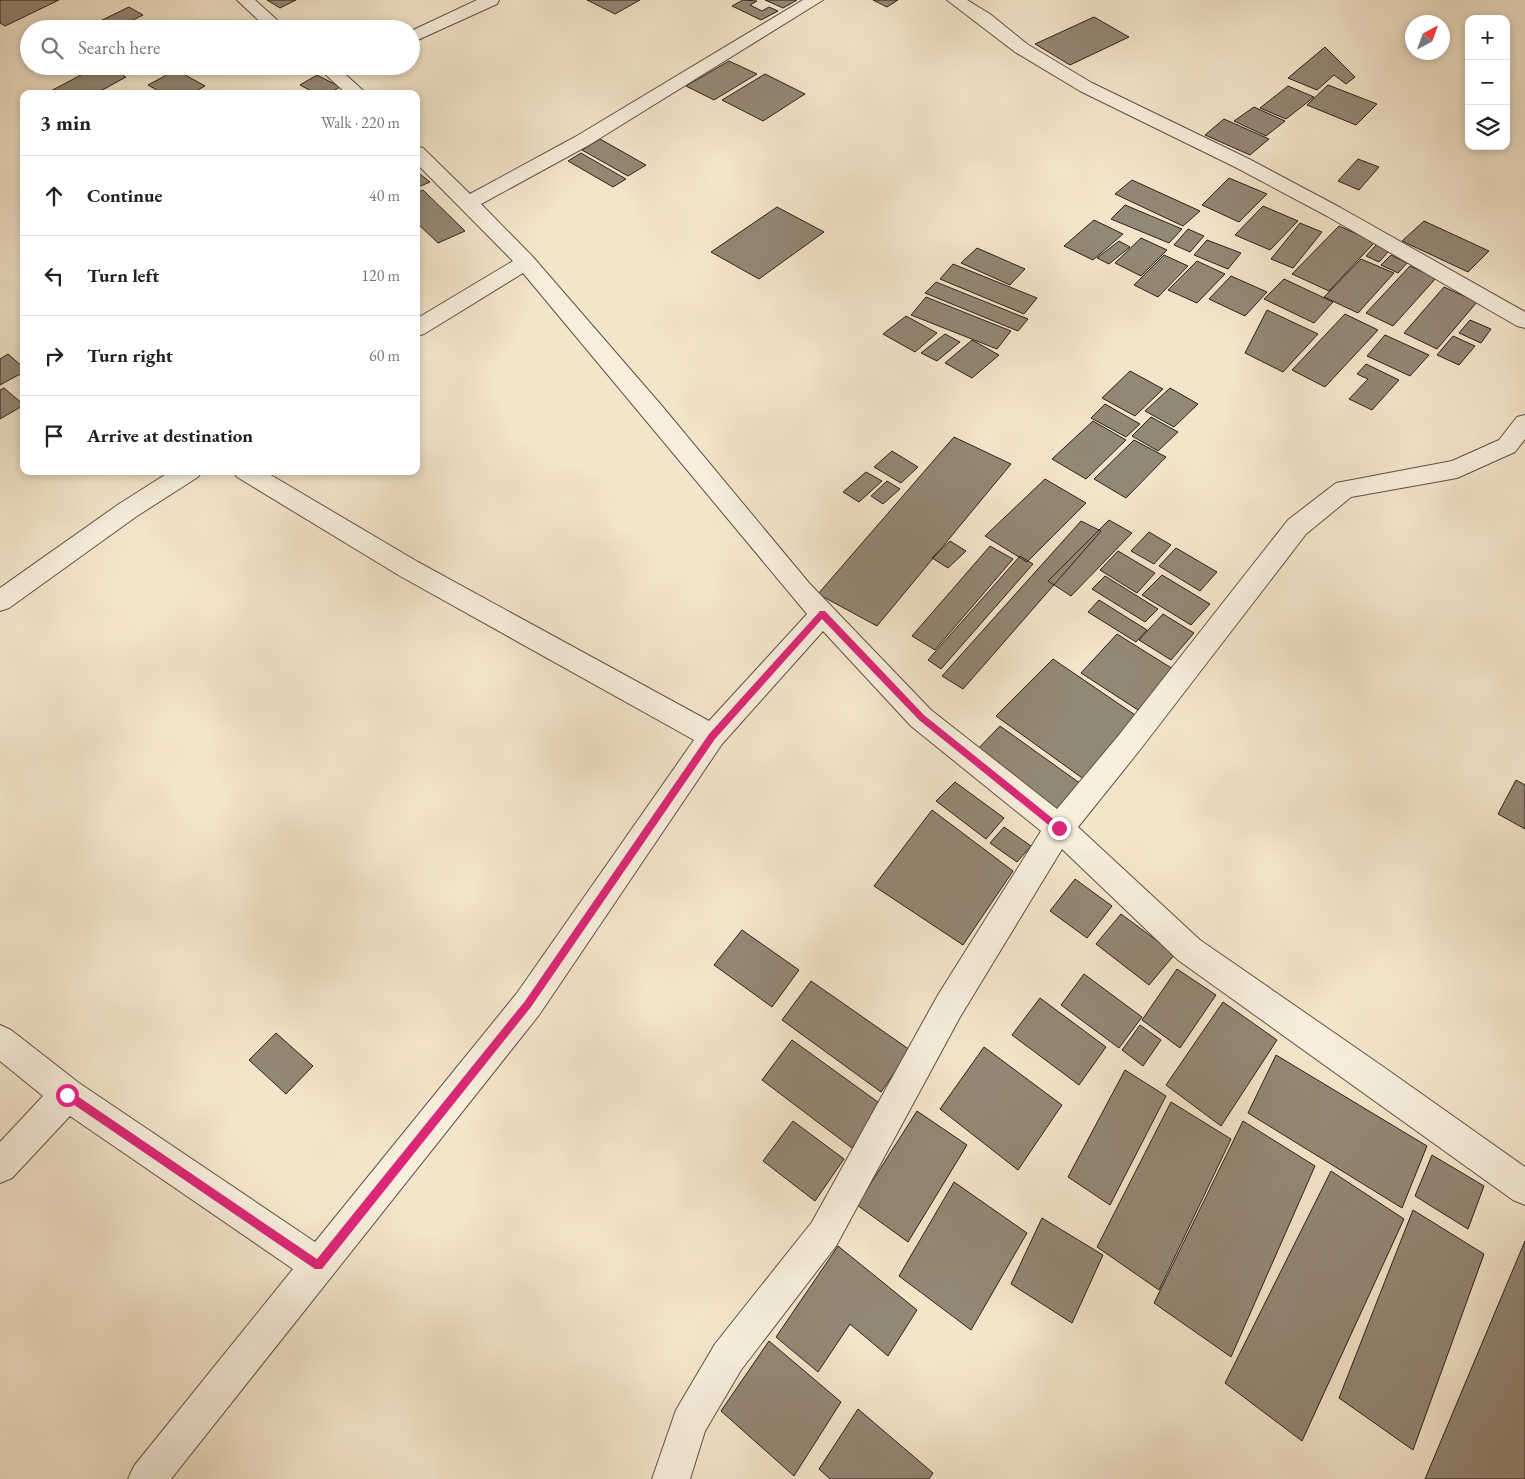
<!DOCTYPE html>
<meta charset="utf-8">
<style>
:root{--surface:#fff;--page:#f6f6f6;--text:#222;--muted:#767676;--line:#e0e0e0}
body{margin:0;font-family:"EB Garamond",serif;background:var(--page);color:var(--text)}
.controls{position:absolute;right:15px;top:15px;display:grid;overflow:hidden;border-radius:10px;box-shadow:0 2px 8px #0003}
.controls button{width:45px;height:45px;display:grid;place-items:center;padding:0;border:0;border-bottom:1px solid var(--line);background:var(--surface);color:var(--text);font:25px sans-serif}
.compass{position:absolute;left:1405px;top:15px;width:45px;height:45px;border-radius:50%;background:var(--surface);box-shadow:0 2px 8px #0003;rotate:41deg}
.stop{position:absolute;width:15px;height:15px;margin:-11px;border:4px solid #db2777;border-radius:50%;background:#fff}
.stop.end{background:#db2777;border-color:#fff;box-shadow:0 1px 5px #0008}
.list{margin:0;padding:0;list-style:none}
h2{display:flex;justify-content:space-between;align-items:center;height:65px;margin:0;padding:0 20px;font-size:21px}
h2 small{font-size:16px;font-weight:400;color:var(--muted)}
.list li{display:grid;grid-template-columns:32px 1fr auto;gap:15px;align-items:center;box-sizing:border-box;height:80px;padding:0 20px;border-top:1px solid var(--line)}
.list b{display:block;font-size:19px;white-space:nowrap}
.list em{font-size:16px;font-style:normal;color:var(--muted)}
.icon{flex:none;width:28px;height:28px;fill:none;stroke:currentColor;stroke-width:2;stroke-linecap:round;stroke-linejoin:round}
.map{position:relative;flex:none;width:1525px;height:1479px;overflow:hidden}
.search{position:absolute;background:var(--surface);box-shadow:0 2px 8px #0003;left:20px;top:20px;width:400px;height:55px;display:flex;align-items:center;gap:12px;box-sizing:border-box;padding:0 18px;border-radius:28px;color:var(--muted);font-size:19px}
.panel{position:absolute;background:var(--surface);box-shadow:0 2px 8px #0003;left:20px;top:90px;width:400px;height:385px;border-radius:10px}
.map>svg:first-child{display:block}
</style>
<div class="map">
<svg width="1525" height="1479" viewBox="0 0 1525 1479">
<rect width="100%" height="100%" fill="#f3e5ca"/>
<filter id="stains"><feTurbulence type="fractalNoise" baseFrequency=".004" numOctaves="4"/><feColorMatrix values="0 0 0 0 .2 0 0 0 0 .09 0 0 0 0 .02 0 0 0 .5 -.17"/></filter>
<radialGradient id="worn" r=".72"><stop offset=".6" stop-color="#630" stop-opacity="0"/><stop offset="1" stop-color="#630" stop-opacity=".3"/></radialGradient>
<path fill="#938775" stroke="#2b2119" d="M0 0H59L5 26 0 23Z
M267 0H296L280 8Z
M587 0H640L615 14Z
M743 0 757 1 750 5 762 11 769 7 778 11 761 20 732 6Z
M765 0H797L783 8Z
M873 0H898L887 7Z
M129 7 143 15 115 29H99L92 25Z
M1094 17 1129 37 1070 65 1035 44Z
M1325 47 1355 77 1346 84 1334 75 1317 90 1288 78Z
M729 61 757 74 714 100 686 86Z
M98 66H106L126 77 95 94H45Z
M116 66H145L130 74Z
M176 70 205 86 190 94H164L148 85Z
M765 74 805 94 763 121 722 100Z
M317 75 340 87 328 94H317L300 85Z
M1328 85 1377 104 1356 125 1307 105Z
M1288 86 1314 97 1286 119 1260 108Z
M1254 107 1285 121 1266 136 1234 121Z
M1224 119 1269 139 1250 155 1205 135Z
M600 139 646 165 628 176 582 150Z
M581 153 626 179 613 187 568 161Z
M1358 159 1379 167 1359 190 1338 181Z
M416 171 430 182 416 188Z
M1229 178 1267 194 1239 222 1202 205Z
M1132 180 1200 211 1183 226 1115 194Z
M423 190 465 231 438 243 416 222V193Z
M1125 205 1182 229 1169 243 1111 219Z
M1263 206 1298 221 1270 250 1235 235Z
M777 207 824 232 759 279 711 252Z
M1094 220 1123 234 1093 260 1064 246Z
M1424 221 1489 251 1468 272 1402 241Z
M1300 223 1322 232 1293 268 1271 259Z
M1339 226 1375 242 1329 291 1292 274Z
M1188 229 1204 236 1190 252 1174 245Z
M1141 238 1167 250 1141 276 1115 263Z
M1207 240 1241 253 1228 269 1194 255Z
M1119 241 1130 247 1109 264 1097 258Z
M1376 245 1389 251 1379 262 1366 256Z
M977 248 1025 269 1010 285 961 263Z
M1164 255 1188 266 1158 297 1134 285Z
M1391 255 1407 263 1398 273 1381 265Z
M1361 259 1394 273 1358 313 1324 297Z
M1197 261 1225 274 1197 303 1168 290Z
M953 264 1037 298 1024 314 940 279Z
M1410 266 1436 278 1393 326 1366 313Z
M1231 276 1267 292 1245 316 1209 299Z
M1284 279 1333 302 1314 323 1264 299Z
M936 282 1028 319 1018 331 925 293Z
M1444 287 1477 302 1437 349 1404 333Z
M926 297 1011 331 997 349 911 315Z
M1267 310 1318 334 1283 372 1245 353Z
M1345 314 1378 330 1325 387 1292 370Z
M906 316 937 333 915 352 883 334Z
M1470 320 1491 329 1481 343 1459 333Z
M945 334 960 342 937 361 921 353Z
M1385 335 1429 355 1410 376 1367 356Z
M1453 336 1475 346 1459 365 1437 355Z
M972 340 999 355 972 378 945 363Z
M8 354 24 368V372L0 385V359Z
M1366 364 1399 380 1372 410 1349 399 1368 379 1357 374Z
M1130 371 1163 389 1135 416 1102 398Z
M4 388 24 405 0 419V390Z
M1170 388 1198 404 1174 427 1145 411Z
M1105 404 1140 424 1126 437 1091 418Z
M1151 417 1178 432 1158 451 1132 436Z
M1093 421 1126 440 1086 479 1052 459Z
M954 437 1011 464 877 626 818 594Z
M1134 440 1166 457 1126 498 1094 479Z
M892 451 918 467 901 483 874 467Z
M866 472 882 481 859 502 843 492Z
M1045 479 1086 503 1027 562 985 536Z
M887 481 900 489 883 504 871 496Z
M1109 520 1132 533 1071 596 1048 581Z
M1081 521 1101 531 963 689 942 676Z
M1149 532 1171 545 1154 564 1131 551Z
M950 541 966 551 948 568 932 558Z
M990 546 1013 559 935 650 912 636Z
M1176 548 1217 572 1200 591 1159 566Z
M1118 551 1155 573 1137 593 1100 570Z
M1020 556 1033 564 941 669 928 660Z
M1162 575 1210 604 1191 625 1142 595Z
M1105 576 1158 609 1145 622 1092 589Z
M1099 600 1147 630 1136 642 1088 612Z
M1163 614 1194 633 1171 660 1139 640Z
M1117 634 1173 669 1138 710 1081 673Z
M1053 659 1141 719 1085 780 996 716Z
M1000 726 1081 784 1054 814 972 755Z
M1516 780 1525 785V829L1498 814Z
M955 782 1004 818 986 839 936 801Z
M932 810 1013 871 963 945 874 886Z
M1004 827 1031 846 1017 862 990 843Z
M1075 879 1112 906 1087 938 1050 911Z
M1121 914 1175 954 1149 985 1096 944Z
M742 930 799 970 772 1007 714 965Z
M1177 969 1216 995 1180 1048 1142 1020Z
M1084 974 1142 1017 1119 1048 1061 1005Z
M811 981 910 1050 881 1092 782 1020Z
M1040 998 1106 1047 1079 1085 1012 1035Z
M1223 1002 1277 1040 1221 1126 1166 1085Z
M1140 1025 1161 1040 1143 1066 1122 1050Z
M276 1033 313 1066 286 1094 249 1060Z
M792 1040 882 1105 852 1148 762 1080Z
M984 1047 1062 1105 1018 1170 940 1109Z
M1276 1055 1427 1146 1402 1208 1248 1113Z
M1125 1070 1166 1096 1110 1205 1068 1177Z
M1171 1102 1231 1139 1159 1290 1097 1247Z
M917 1111 967 1145 908 1242 857 1205Z
M793 1121 844 1159 815 1201 763 1161Z
M1243 1121 1315 1166 1231 1357 1154 1303Z
M1432 1155 1484 1186 1468 1229 1415 1196Z
M1331 1171 1404 1219 1302 1441 1225 1383Z
M954 1182 1027 1233 971 1330 899 1276Z
M1413 1210 1484 1254 1413 1450 1339 1398Z
M1042 1218 1103 1255 1072 1323 1011 1284Z
M1525 1241V1479H1425Z
M838 1246 917 1310 888 1356 850 1324 818 1372 776 1337Z
M769 1341 841 1402 794 1476 721 1411Z
M858 1409 933 1473 929 1479H830L819 1469Z"/>
<g fill="none" stroke-linecap="round" stroke-linejoin="round">
<g stroke="#5d5245" stroke-width="2">
<path id="street" d="M237 0H255L287 29H268Z
M477 0H499L497 4 411 43V31Z
M803 0H823L589 145 481 204 533 257 662 406 809 583 931 710 1057 809 1119 735 1288 520 1336 483 1452 461 1499 440 1517 417 1525 415V439L1515 452 1457 478 1351 497 1306 534 1139 751 1078 827 1200 940 1385 1068 1525 1167V1205L1513 1200 1178 960 1062 849 960 1017 836 1246 741 1370 705 1431 690 1479H652L676 1410 715 1344 812 1222 938 995 1041 831 911 726 823 631 722 744 539 1015 171 1479H128L134 1466 293 1269 70 1116 12 1178 0 1183V1142L43 1096 0 1061V1025L11 1030 79 1083 315 1242 517 993 694 740 400 576 237 477 233 471H264L418 562 709 721 807 614 523 273 424 334 416 336V319L513 261 416 163V146L423 148 470 194 575 137Z
M947 0H967L990 14 1027 44 1092 83 1249 159 1341 208 1525 312V328L1517 326 1327 216 1235 167 1080 91 1015 52Z
M316 66H336L367 94H347Z
M171 471H202L198 477 137 516 9 608 0 611V588L119 504Z"/>
</g>
<use href="#street" fill="#f7eedd" fill-rule="evenodd"/>
</g>
<path fill="#db2777" d="M820 611H825L924 715 1062 826V831H1056L919 720 822 619 715 739 531 1007 322 1269H315L64 1098V1091H70L317 1259 525 1001 709 734Z"/>
<rect width="100%" height="100%" filter="url(#stains)"/>
<rect width="100%" height="100%" fill="url(#worn)"/>
</svg>
<div class="controls">
<button>+</button>
<button>−</button>
<button><svg class="icon" aria-label="layers" viewBox="0 0 24 24"><path d="M12 4l9 5-9 5-9-5zM3 14l9 5 9-5"/></svg></button>
</div>
<svg class="compass" viewBox="-18 -18 36 36"><path d="M0-13l5 13h-10z" fill="#e53935"/><path d="M0 13l5-13h-10z" fill="#767676"/></svg>
<div class="stop" style="left:67px;top:1095px"></div>
<div class="stop end" style="left:1059px;top:828px"></div>
<div class="search"><svg class="icon" aria-label="search" viewBox="0 0 24 24"><circle cx="10" cy="10" r="6"/><path d="M15 15l6 6"/></svg>Search here</div>
<section class="panel">
<h2>3 min<small>Walk · 220 m</small></h2>
<ul class="list">
<li><svg class="icon" aria-label="ahead" viewBox="0 0 24 24"><path d="M12 20V5M6 11l6-6 6 6"/></svg><div><b>Continue</b></div><em>40 m</em></li>
<li><svg class="icon" aria-label="left" viewBox="0 0 24 24"><path d="M17 20v-9H6M10 6l-5 5 5 5"/></svg><div><b>Turn left</b></div><em>120 m</em></li>
<li><svg class="icon" aria-label="right" viewBox="0 0 24 24"><path d="M7 20v-9h11M14 6l5 5-5 5"/></svg><div><b>Turn right</b></div><em>60 m</em></li>
<li><svg class="icon" aria-label="arrive" viewBox="0 0 24 24"><path d="M6 21V4h12l-3 4 3 4H6"/></svg><div><b>Arrive at destination</b></div></li>
</ul>
</section>
</div>
